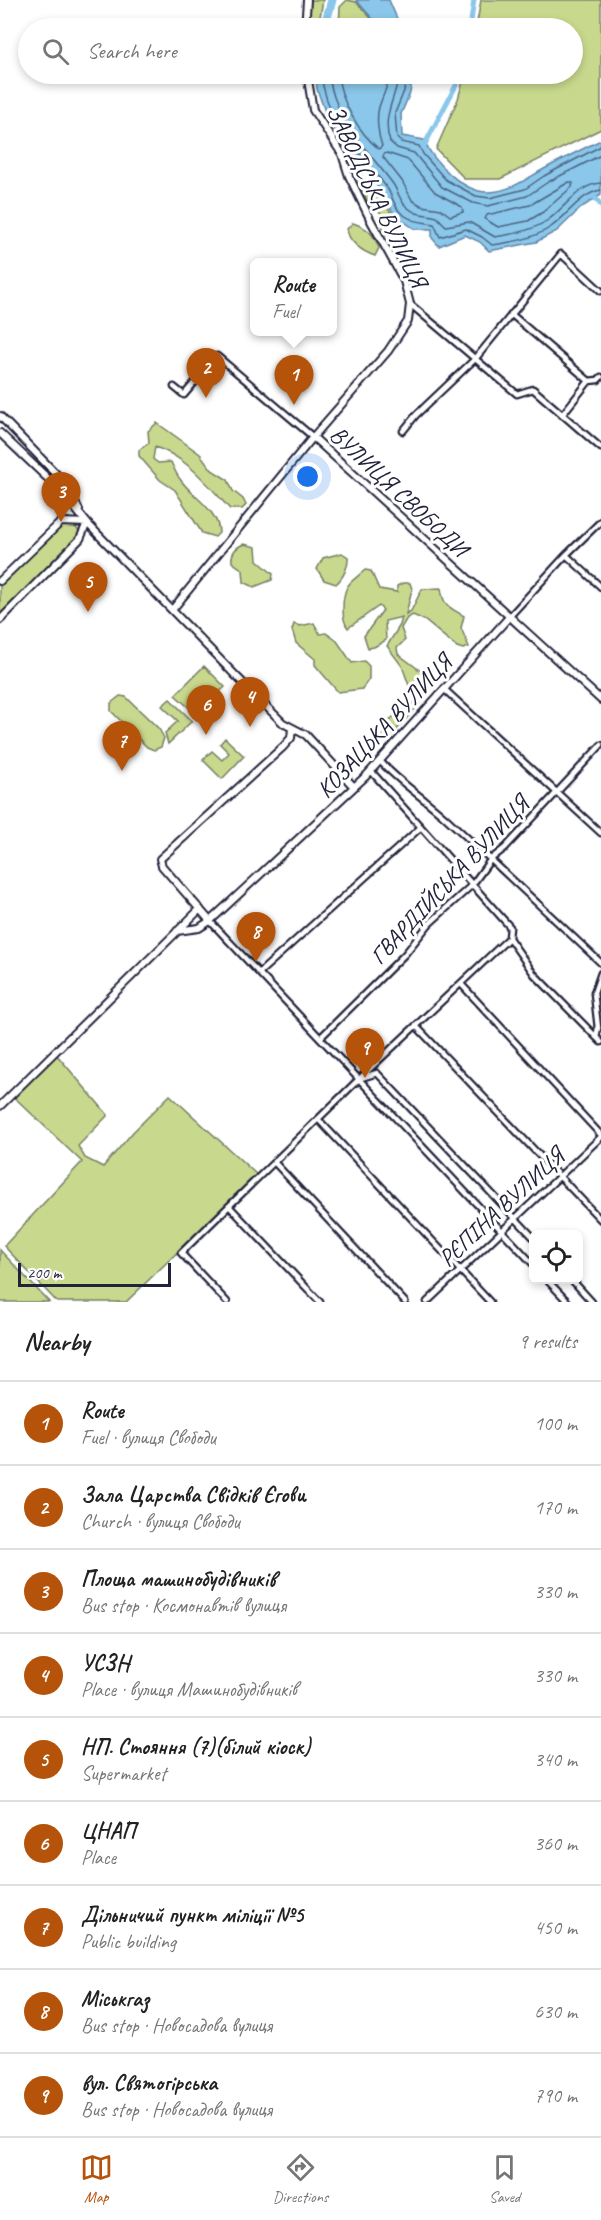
<!DOCTYPE html>
<meta charset="utf-8">
<style>
:root{--surface:#fff;--page:#f6f6f6;--text:#222;--muted:#767676;--line:#e0e0e0;--accent:#b45309}
body{margin:0;font-family:Caveat,sans-serif;background:var(--page);color:var(--text)}
.controls{position:absolute;right:18px;bottom:18px;display:grid;overflow:hidden;border-radius:9px;box-shadow:0 3px 9px #0003}
.controls button{width:54px;height:54px;display:grid;place-items:center;padding:0;border:0;border-bottom:2px solid var(--line);background:var(--surface);color:var(--text);font:30px sans-serif}
.scale{position:absolute;left:18px;bottom:15px;width:153px;box-sizing:border-box;padding-left:6px;border:3px solid #22223b;border-top:0;font-size:16px;line-height:21px;white-space:nowrap;color:#22223b;-webkit-text-stroke:4px #fff;paint-order:stroke}
.you{position:absolute;left:308px;top:477px;width:21px;height:21px;margin:-15px;border:4px solid #fff;border-radius:50%;background:#1a73e8;box-shadow:0 0 0 9px #1a73e833}
.badge{display:grid;place-items:center;width:39px;height:39px;border-radius:50%;background:var(--accent);color:#fff;font-size:20px;font-weight:700}
.pin{position:absolute;translate:-50% -50px;filter:drop-shadow(0 2px 3px #0008)}
.pin::after{content:'';position:absolute;top:32px;width:21px;height:18px;background:inherit;clip-path:polygon(0 0,100% 0,50% 100%)}
.popup{position:absolute;left:250px;top:258px;width:87px;height:78px;box-sizing:border-box;display:grid;place-content:center;border-radius:9px;background:var(--surface);filter:drop-shadow(0 2px 4px #0005);font-size:20px;white-space:nowrap;color:var(--muted)}
.popup b{font-size:22px;color:var(--text)}
.popup::after{content:'';position:absolute;left:50%;top:100%;margin-left:-12px;border:12px solid transparent;border-top-color:var(--surface)}
.list{margin:0;padding:0;list-style:none}
h2{display:flex;justify-content:space-between;align-items:center;height:78px;margin:0;padding:0 24px;font-size:26px}
h2 small{font-size:20px;font-weight:400;color:var(--muted)}
.list li{display:grid;grid-template-columns:39px 1fr auto;gap:18px;align-items:center;box-sizing:border-box;height:84px;padding:0 24px;border-top:2px solid var(--line)}
.list b{display:block;font-size:22px;white-space:nowrap}
.list p{margin:0;font-size:20px;white-space:nowrap;color:var(--muted)}
.list em{font-size:20px;font-style:normal;color:var(--muted)}
.icon{flex:none;width:33px;height:33px;fill:none;stroke:currentColor;stroke-width:2;stroke-linecap:round;stroke-linejoin:round}
.map{position:relative;flex:none;width:601px;height:1302px;overflow:hidden}
.search{position:absolute;background:var(--surface);box-shadow:0 3px 9px #0003;left:18px;right:18px;top:18px;height:66px;display:flex;align-items:center;gap:15px;box-sizing:border-box;padding:0 21px;border-radius:33px;color:var(--muted);font-size:22px}
.sheet{height:834px;background:var(--surface)}
nav{display:flex;justify-content:space-around;align-items:center;box-sizing:border-box;height:84px;border-top:2px solid var(--line);background:var(--surface);font-size:16px;color:var(--muted)}
nav a{display:grid;justify-items:center;gap:3px}
nav .on{color:var(--accent)}
.map>svg:first-child{display:block}
</style>
<div class="map">
<svg width="601" height="1302" viewBox="0 0 601 1302">
<rect width="100%" height="100%" fill="#fff"/>
<filter id="ink" filterUnits="userSpaceOnUse"><feTurbulence type="fractalNoise" baseFrequency=".0167" numOctaves="2"/><feDisplacementMap in="SourceGraphic" scale="12" xChannelSelector="R" yChannelSelector="G"/><feConvolveMatrix kernelMatrix="1 2 1 2 8 2 1 2 1" color-interpolation-filters="sRGB"/></filter>
<g filter="url(#ink)">
<path fill="#c8d98e" stroke="#757e64" stroke-width="1.5" d="M311 0H323L318 28H309Z
M347 0 356 2 370 17 371 20C364 31 351 29 339 28L340 7Z
M481 0H601V129L500 179H465L436 149 458 99 465 74H572V28H476Z
M333 134 342 142 357 165 364 181 378 192 399 226 392 235H386C376 218 391 215 369 205L351 163 334 140Z
M353 223C368 228 374 234 379 248L375 256C363 252 348 242 347 229Z
M157 423 200 454 212 470 228 480 233 491 243 499 246 505 242 509H230C208 485 187 457 155 447L153 459 158 463 171 462C174 468 176 474 180 479 191 496 219 510 219 533L215 537 202 533 175 490 160 480 139 456V450L149 443 148 431Z
M67 519 82 534 0 614V584Z
M244 544 256 547 257 560 273 574 272 580 254 587 244 582 243 570 232 562C231 553 236 547 244 544Z
M342 553 348 557C349 566 343 578 336 584L324 580 317 569 323 558Z
M365 570 371 571 379 589 397 592V586L403 583H410L412 589 406 614 411 611 422 589 441 588C443 606 449 607 464 616L461 628 469 647 463 649 457 647 424 620 413 615 407 618 401 628 405 640 397 648 398 654 429 677 428 683 410 688 402 666 387 646 400 625 402 617 385 621 386 640 374 647 368 648 364 636 383 610 379 606 348 628C341 620 342 597 347 587 350 581 360 575 365 570Z
M314 623 320 634 326 633 337 641 352 663 364 661 369 666V679L362 689 338 692 315 665V659L296 643 292 630 294 624 300 626Z
M204 666 225 687 196 714 175 695Z
M120 696 126 697 159 729 164 738 161 747 154 750 147 747 111 711V703Z
M170 699 192 721 168 744 165 733 178 721 162 706Z
M418 700 419 704 393 734 382 741C384 716 400 713 418 700Z
M225 738 244 756 222 779 203 760 212 751 222 760 229 753 220 744Z
M56 1054 108 1115 78 1146 85 1158 103 1167 133 1132 170 1095 257 1175 126 1302H57L4 1246 82 1162 14 1097Z
M0 1250 49 1302H0Z"/>
<path fill="#8ac7ea" stroke="#6085a4" stroke-width="1.5" d="M356 0H389L398 21 370 28 372 18Z
M315 74H413L410 93 401 114 402 136 424 140C433 162 464 193 489 192 511 191 526 179 544 169 563 159 582 149 601 140V195L582 207 557 231 536 242 489 251 480 242 465 235 439 246 432 238V229H415L394 215 383 194 329 123 317 89Z"/>
<g fill="none" stroke-linecap="round" stroke-linejoin="round">
<path stroke="#4c6481" stroke-width="1.5" d="M321 74C327 124 359 150 387 188 392 195 394 206 400 212 413 223 420 221 434 224L440 237 466 229 482 237 492 245C513 242 533 239 551 227 567 216 581 193 601 190
M329 74C333 118 367 149 393 184 398 191 400 202 407 207 418 217 424 213 437 217L446 226 469 222 495 237C513 234 532 231 548 220 565 208 579 184 601 183
M338 74C340 100 358 132 379 149L382 146C378 135 376 118 379 107 383 95 388 86 390 74
M399 74C396 98 381 116 390 142L397 148 414 153 442 187 473 203 488 206 527 196 548 182 601 155
M407 74 404 91 395 113 397 138 401 142 419 146 423 154 446 180 476 196 490 198 525 189 544 176 601 146
M387 153 408 160 435 192 462 207 463 212 450 216 441 209 422 206 412 200 402 181 383 157 384 154Z
M569 182 573 183 572 187 543 212 528 221 498 227 485 219 487 215 530 205Z"/>
<path stroke="#8ac7ea" stroke-width="5" d="M470 28 474 0
M425 144 462 74
M595 198 601 205"/>
<path stroke="#8ac7ea" stroke-width="9" d="M374 0 387 28
M324 28 332 0"/>
<g stroke="#22223b" stroke-width="9">
<path id="minor" d="M410 304 517 394 533 389 601 448
M511 314 589 381
M174 387 184 395 217 356 313 437
M562 415 589 381 598 380 601 377
M403 431 416 415 476 358 561 254 601 291
M566 555 601 587
M509 617 566 555 601 521
M444 689 601 833
M380 761C400 783 424 798 446 818 498 866 549 914 601 963
M371 771 510 927 509 938 534 974 601 1042
M210 921 534 1265
M259 973 421 827
M461 984 601 1135
M416 1026 601 1220
M596 1037 598 1028 594 993 601 973
M320 1038 405 954 429 924 472 885 491 859 505 848 601 745
M361 1078 377 1073 534 1238
M318 1119 490 1302
M274 1162 405 1302
M229 1206 320 1302
M547 1280 568 1302
M572 1280 592 1302
M227 1302 181 1253 359 1079 509 938
M427 1302 601 1137"/>
</g>
<g stroke="#22223b" stroke-width="10">
<path id="tertiary" d="M305 28 307 0
M0 416 66 484 79 510
M0 433 60 490 87 523 237 677 283 723 306 735 354 787
M313 437 601 700
M0 581 61 522 87 523
M172 610 313 437 388 351 408 321 410 304 404 281 371 221 349 176 342 154 313 110 307 74
M0 620 80 539 87 523
M210 921 162 866 160 859 283 747 291 738 292 728
M177 931 199 928 210 921 367 775 509 617
M0 1106 200 909"/>
</g>
<use href="#minor" stroke="#fff" stroke-width="4.5"/>
<use href="#tertiary" stroke="#fff" stroke-width="6"/>
</g>
</g>
<g text-anchor="middle" dominant-baseline="central" stroke-width="6" stroke-linejoin="round" paint-order="stroke">
<g font-size="24" fill="#22223b" stroke="#fff">
<text transform="translate(377 196) rotate(64)">ЗАВОДСЬКА ВУЛИЦЯ</text>
<text transform="translate(399 491) rotate(43)">ВУЛИЦЯ СВОБОДИ</text>
<text transform="translate(384 726) rotate(-47)">КОЗАЦЬКА ВУЛИЦЯ</text>
<text transform="translate(449 880) rotate(-47)">ГВАРДІЙСЬКА ВУЛИЦЯ</text>
<text transform="translate(501 1207) rotate(-43)">РЄПІНА ВУЛИЦЯ</text>
</g>
</g>
</svg>
<div class="controls">
<button><svg class="icon" aria-label="locate" viewBox="0 0 24 24"><circle cx="12" cy="12" r="6"/><path d="M12 2v4M12 18v4M2 12h4M18 12h4"/></svg></button>
</div>
<div class="scale">200 m</div>
<div class="you"></div>
<div class="pin badge" style="left:294px;top:405px">1</div>
<div class="popup"><b>Route</b>Fuel</div>
<div class="pin badge" style="left:206px;top:398px">2</div>
<div class="pin badge" style="left:61px;top:522px">3</div>
<div class="pin badge" style="left:250px;top:727px">4</div>
<div class="pin badge" style="left:88px;top:612px">5</div>
<div class="pin badge" style="left:206px;top:735px">6</div>
<div class="pin badge" style="left:122px;top:771px">7</div>
<div class="pin badge" style="left:256px;top:962px">8</div>
<div class="pin badge" style="left:365px;top:1078px">9</div>
<div class="search"><svg class="icon" aria-label="search" viewBox="0 0 24 24"><circle cx="10" cy="10" r="6"/><path d="M15 15l6 6"/></svg>Search here</div>
</div>
<section class="sheet">
<h2>Nearby<small>9 results</small></h2>
<ul class="list">
<li><span class="badge">1</span><div><b>Route</b><p>Fuel · вулиця Свободи</p></div><em>100 m</em></li>
<li><span class="badge">2</span><div><b>Зала Царства Свідків Єгови</b><p>Church · вулиця Свободи</p></div><em>170 m</em></li>
<li><span class="badge">3</span><div><b>Площа машинобудівників</b><p>Bus stop · Космонавтів вулиця</p></div><em>330 m</em></li>
<li><span class="badge">4</span><div><b>УСЗН</b><p>Place · вулиця Машинобудівників</p></div><em>330 m</em></li>
<li><span class="badge">5</span><div><b>НП. Стояння (7)(білий кіоск)</b><p>Supermarket</p></div><em>340 m</em></li>
<li><span class="badge">6</span><div><b>ЦНАП</b><p>Place</p></div><em>360 m</em></li>
<li><span class="badge">7</span><div><b>Дільничий пункт міліції №5</b><p>Public building</p></div><em>450 m</em></li>
<li><span class="badge">8</span><div><b>Міськгаз</b><p>Bus stop · Новосадова вулиця</p></div><em>630 m</em></li>
<li><span class="badge">9</span><div><b>вул. Святогірська</b><p>Bus stop · Новосадова вулиця</p></div><em>790 m</em></li>
</ul>
</section>
<nav>
<a class="on"><svg class="icon" aria-label="map" viewBox="0 0 24 24"><path d="M3 6l6-2 6 2 6-2v14l-6 2-6-2-6 2zM9 4v14M15 6v14"/></svg>Map</a>
<a><svg class="icon" aria-label="directions" viewBox="0 0 24 24"><path d="M12 3l9 9-9 9-9-9zM9 14v-3h6M13 9l2 2-2 2"/></svg>Directions</a>
<a><svg class="icon" aria-label="saved" viewBox="0 0 24 24"><path d="M7 4h10v16l-5-4-5 4z"/></svg>Saved</a>
</nav>
